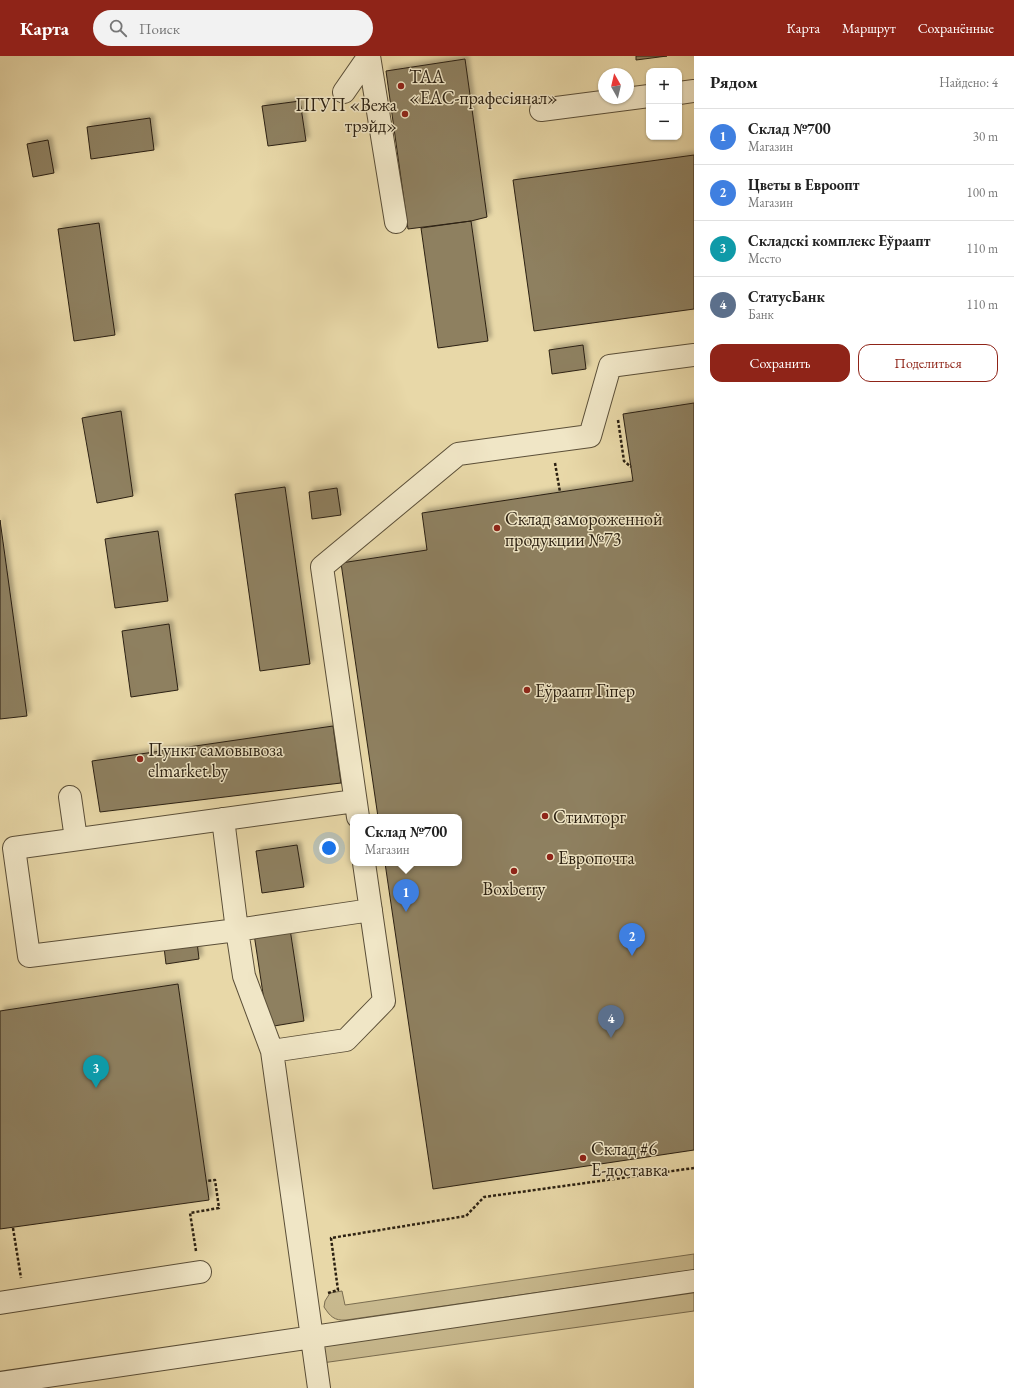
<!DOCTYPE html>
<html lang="ru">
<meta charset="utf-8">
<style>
:root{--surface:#fff;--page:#f2f2f2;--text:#222;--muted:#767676;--line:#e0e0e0;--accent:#8f2418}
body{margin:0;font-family:"EB Garamond",serif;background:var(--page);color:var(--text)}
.controls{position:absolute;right:12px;top:12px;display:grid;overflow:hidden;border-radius:8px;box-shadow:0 1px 3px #0004}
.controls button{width:36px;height:36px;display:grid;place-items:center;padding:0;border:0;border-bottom:1px solid var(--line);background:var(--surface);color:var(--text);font:20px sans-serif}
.compass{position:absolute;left:598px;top:12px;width:36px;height:36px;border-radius:50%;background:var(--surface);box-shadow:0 1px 3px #0004;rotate:352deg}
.you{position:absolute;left:329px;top:792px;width:14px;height:14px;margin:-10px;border:3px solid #fff;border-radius:50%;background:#1a73e8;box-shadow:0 0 0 6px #1a73e833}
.badge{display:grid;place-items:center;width:26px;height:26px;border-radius:50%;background:var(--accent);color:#fff;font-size:13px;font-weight:700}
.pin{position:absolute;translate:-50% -33px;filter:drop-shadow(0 1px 2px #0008)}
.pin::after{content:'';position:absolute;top:21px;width:14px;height:12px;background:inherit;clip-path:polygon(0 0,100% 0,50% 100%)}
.popup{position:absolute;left:350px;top:758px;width:112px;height:52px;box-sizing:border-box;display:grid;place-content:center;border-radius:8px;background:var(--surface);filter:drop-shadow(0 1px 3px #0005);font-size:13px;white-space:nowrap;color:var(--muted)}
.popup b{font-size:15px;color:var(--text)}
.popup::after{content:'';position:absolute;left:50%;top:100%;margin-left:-8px;border:8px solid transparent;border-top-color:var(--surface)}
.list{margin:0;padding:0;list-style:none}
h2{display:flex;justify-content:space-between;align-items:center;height:52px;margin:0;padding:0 16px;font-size:17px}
h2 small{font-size:13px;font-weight:400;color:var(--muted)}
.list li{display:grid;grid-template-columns:26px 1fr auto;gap:12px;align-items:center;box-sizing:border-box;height:56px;padding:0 16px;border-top:1px solid var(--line)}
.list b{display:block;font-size:15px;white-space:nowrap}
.list p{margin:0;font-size:13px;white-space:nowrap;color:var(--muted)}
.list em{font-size:13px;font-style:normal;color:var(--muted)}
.actions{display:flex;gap:8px;padding:12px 16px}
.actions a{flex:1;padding:9px 0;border:1px solid var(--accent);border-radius:12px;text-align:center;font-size:14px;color:var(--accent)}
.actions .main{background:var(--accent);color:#fff}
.icon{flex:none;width:22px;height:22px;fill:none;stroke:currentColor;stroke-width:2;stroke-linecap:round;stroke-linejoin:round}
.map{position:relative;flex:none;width:694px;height:1332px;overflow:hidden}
header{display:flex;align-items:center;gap:24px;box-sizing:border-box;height:56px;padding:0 20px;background:var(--accent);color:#fff}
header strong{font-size:19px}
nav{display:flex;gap:22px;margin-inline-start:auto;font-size:14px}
.search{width:280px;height:36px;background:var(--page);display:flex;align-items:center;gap:10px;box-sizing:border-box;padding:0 14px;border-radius:22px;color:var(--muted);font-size:15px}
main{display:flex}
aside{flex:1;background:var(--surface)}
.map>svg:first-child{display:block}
</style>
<header>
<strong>Карта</strong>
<div class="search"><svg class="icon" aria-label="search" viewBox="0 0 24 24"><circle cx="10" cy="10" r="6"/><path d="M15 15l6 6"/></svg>Поиск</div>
<nav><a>Карта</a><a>Маршрут</a><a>Сохранённые</a></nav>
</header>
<main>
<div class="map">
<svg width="694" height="1332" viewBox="0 0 694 1332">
<defs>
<filter id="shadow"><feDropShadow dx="3.5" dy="-3.5" stdDeviation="2" flood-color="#0004"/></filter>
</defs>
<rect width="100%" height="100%" fill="#e8d8a8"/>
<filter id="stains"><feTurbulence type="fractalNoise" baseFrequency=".005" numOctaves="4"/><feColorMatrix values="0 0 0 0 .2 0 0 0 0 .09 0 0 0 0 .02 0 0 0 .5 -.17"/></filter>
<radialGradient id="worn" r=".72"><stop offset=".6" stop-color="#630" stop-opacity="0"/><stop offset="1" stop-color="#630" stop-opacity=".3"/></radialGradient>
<path fill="#c8b98e" stroke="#7a6d50" d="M694 1198V1214L346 1264C334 1265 330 1260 324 1251L325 1245 330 1237 342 1235 345 1249Z
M694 1234V1255L322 1307 320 1287Z"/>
<path fill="#8e8060" stroke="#2c2112" filter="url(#shadow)" d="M636 0H667L636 4Z
M465 3 487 161 471 165 408 173 386 15Z
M300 45 306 85 268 90 262 50Z
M150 62 154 94 91 103 87 71Z
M48 84 54 117 33 121 27 88Z
M694 99V253L534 275 513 124Z
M471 165 488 285 438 292 421 172Z
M99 167 115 279 74 285 58 173Z
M583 289 586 313 552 318 549 294Z
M694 347V1094L433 1133 385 807H459V761H378L341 507 427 494 422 457 633 425 623 358Z
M121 355 133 440 97 447 82 362Z
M285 431 310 608 260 615 235 438Z
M337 432 341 459 312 463 309 436Z
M0 464 27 660 0 663Z
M158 475 168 545 115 552 105 483Z
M169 568 178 634 131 641 122 575Z
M333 670 341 727 100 756 92 705Z
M297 789 304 831 262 837 256 795Z
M290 873 304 965 268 971 254 878Z
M197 886 199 903 166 908 164 891Z
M178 928 209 1144 0 1173V955Z"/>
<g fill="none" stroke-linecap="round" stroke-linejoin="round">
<g stroke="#5b4f38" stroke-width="24">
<path id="minor" d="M369 0 396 166
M344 36 369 0
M679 37 694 35
M541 54 649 40
M70 741 76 783
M358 761 322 511 458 398 590 380 610 310 694 299
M223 763 237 874 371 854
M272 995 244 920 237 874 29 900 14 792 355 745
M0 1247 200 1216
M0 1327 694 1225
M319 1332 272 995 346 984 384 945 364 807"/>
</g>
<path stroke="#2c2112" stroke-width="2.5" stroke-dasharray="3 2" stroke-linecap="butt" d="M618 364 624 405 631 411
M555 407 560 436
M13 1172 21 1222
M196 1195 190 1157 219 1152 215 1124 206 1125
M328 1237 338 1234 331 1182 466 1160 484 1141 694 1112"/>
<use href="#minor" stroke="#f0e6c6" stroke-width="22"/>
</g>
<g fill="#8f2418" stroke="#f0e6c6" stroke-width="1.5">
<circle cx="401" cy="30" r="4"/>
<circle cx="405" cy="58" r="4"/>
<circle cx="497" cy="472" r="4"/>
<circle cx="527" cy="634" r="4"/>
<circle cx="140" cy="703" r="4"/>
<circle cx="545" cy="760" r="4"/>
<circle cx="550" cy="801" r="4"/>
<circle cx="514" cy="815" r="4"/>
<circle cx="583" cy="1102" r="4"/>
</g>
<g text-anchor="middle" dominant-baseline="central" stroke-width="3" stroke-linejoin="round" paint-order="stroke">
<g font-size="18" fill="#2c2112" stroke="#f0e6c6" text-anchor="start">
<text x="409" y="20">ТАА<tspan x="409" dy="21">«ЕАС-прафесіянал»</tspan></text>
<text x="397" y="48" text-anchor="end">ПГУП «Вежа<tspan x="397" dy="21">трэйд»</tspan></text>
<text x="505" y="462">Склад замороженной<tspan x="505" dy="21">продукции №73</tspan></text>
<text x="535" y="634">Еўраапт Гіпер</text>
<text x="148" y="693">Пункт самовывоза<tspan x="148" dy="21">elmarket.by</tspan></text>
<text x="553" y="760">Стимторг</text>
<text x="558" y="801">Европочта</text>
<text x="514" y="832" text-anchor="middle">Boxberry</text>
<text x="591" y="1092">Склад #6<tspan x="591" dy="21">Е-доставка</tspan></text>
</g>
</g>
<rect width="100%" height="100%" filter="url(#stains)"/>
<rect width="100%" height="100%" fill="url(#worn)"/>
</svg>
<div class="controls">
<button>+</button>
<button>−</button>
</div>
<svg class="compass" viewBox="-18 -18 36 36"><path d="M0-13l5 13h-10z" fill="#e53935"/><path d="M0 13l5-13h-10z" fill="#767676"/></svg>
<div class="you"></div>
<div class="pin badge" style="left:406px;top:856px;background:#3f7fe0">1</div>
<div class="popup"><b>Склад №700</b>Магазин</div>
<div class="pin badge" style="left:632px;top:900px;background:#3f7fe0">2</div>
<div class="pin badge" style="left:96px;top:1032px;background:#0f9aa8">3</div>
<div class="pin badge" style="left:611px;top:982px;background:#5c6f8a">4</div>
</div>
<aside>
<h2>Рядом<small>Найдено: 4</small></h2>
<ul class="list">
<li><span class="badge" style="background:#3f7fe0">1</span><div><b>Склад №700</b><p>Магазин</p></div><em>30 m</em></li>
<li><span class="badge" style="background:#3f7fe0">2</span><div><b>Цветы в Евроопт</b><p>Магазин</p></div><em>100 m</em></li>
<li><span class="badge" style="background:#0f9aa8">3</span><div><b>Складскі комплекс Еўраапт</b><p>Место</p></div><em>110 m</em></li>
<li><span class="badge" style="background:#5c6f8a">4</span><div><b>СтатусБанк</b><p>Банк</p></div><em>110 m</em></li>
</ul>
<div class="actions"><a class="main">Сохранить</a><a>Поделиться</a></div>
</aside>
</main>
